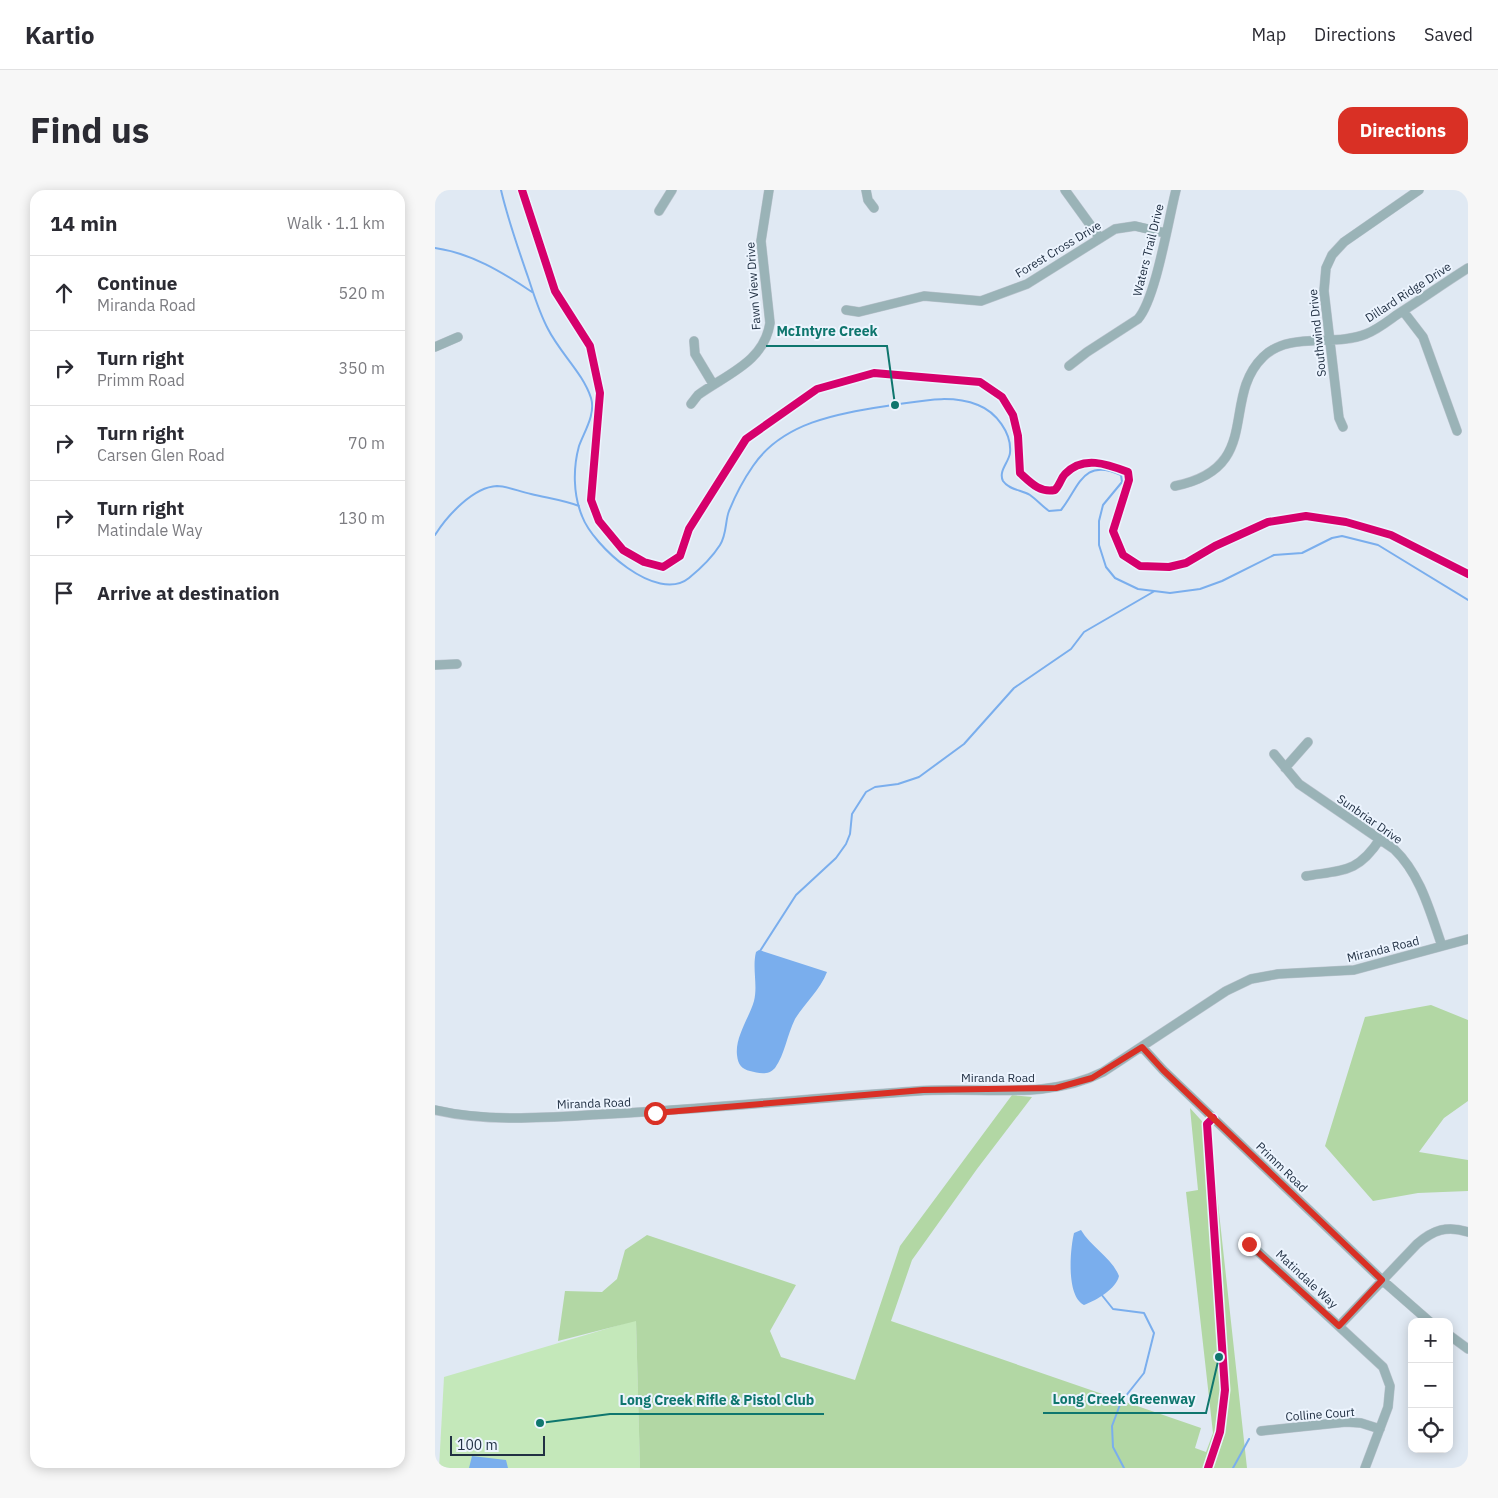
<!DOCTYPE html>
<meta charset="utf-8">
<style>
:root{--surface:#fff;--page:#f7f7f7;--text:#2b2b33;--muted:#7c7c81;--line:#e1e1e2;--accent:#d93025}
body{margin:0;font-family:"IBM Plex Sans",sans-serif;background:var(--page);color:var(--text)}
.controls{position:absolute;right:15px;bottom:15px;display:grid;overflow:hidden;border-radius:10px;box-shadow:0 2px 12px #0003}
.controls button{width:45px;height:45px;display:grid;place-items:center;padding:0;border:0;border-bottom:1px solid var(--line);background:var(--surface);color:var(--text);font:25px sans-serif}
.scale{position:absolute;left:15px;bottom:12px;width:95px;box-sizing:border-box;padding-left:5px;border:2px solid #213043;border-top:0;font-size:14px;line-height:18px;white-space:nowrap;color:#213043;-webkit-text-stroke:4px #ecf4fe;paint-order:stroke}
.stop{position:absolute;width:15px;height:15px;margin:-11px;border:4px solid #d93025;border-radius:50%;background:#fff}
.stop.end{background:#d93025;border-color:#fff;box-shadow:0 1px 5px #0008}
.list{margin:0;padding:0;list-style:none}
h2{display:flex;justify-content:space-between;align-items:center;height:65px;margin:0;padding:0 20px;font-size:21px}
h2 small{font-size:16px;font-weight:400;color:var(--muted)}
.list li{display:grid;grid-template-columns:32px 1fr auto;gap:15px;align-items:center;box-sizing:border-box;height:75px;padding:0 20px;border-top:1px solid var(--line)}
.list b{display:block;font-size:19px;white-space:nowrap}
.list p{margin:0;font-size:16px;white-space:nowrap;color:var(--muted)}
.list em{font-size:16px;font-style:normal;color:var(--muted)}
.icon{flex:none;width:28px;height:28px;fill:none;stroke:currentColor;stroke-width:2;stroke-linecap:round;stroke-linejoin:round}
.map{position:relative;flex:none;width:1033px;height:1278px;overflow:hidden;border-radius:15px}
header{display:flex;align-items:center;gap:30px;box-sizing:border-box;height:70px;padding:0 25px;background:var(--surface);border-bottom:1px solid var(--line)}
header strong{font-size:24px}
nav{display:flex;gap:28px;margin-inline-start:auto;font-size:18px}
.intro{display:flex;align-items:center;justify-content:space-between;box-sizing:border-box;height:120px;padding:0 30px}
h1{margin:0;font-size:35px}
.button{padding:12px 22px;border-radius:15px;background:var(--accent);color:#fff;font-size:18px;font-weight:700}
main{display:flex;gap:30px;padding:0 30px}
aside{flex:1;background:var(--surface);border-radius:15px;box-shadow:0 2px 12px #0003}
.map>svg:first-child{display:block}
</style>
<header>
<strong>Kartio</strong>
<nav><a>Map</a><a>Directions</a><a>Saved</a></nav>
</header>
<div class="intro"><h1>Find us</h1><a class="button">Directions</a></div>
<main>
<aside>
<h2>14 min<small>Walk · 1.1 km</small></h2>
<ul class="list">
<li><svg class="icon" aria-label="ahead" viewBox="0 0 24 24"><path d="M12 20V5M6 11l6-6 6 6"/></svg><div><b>Continue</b><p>Miranda Road</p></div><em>520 m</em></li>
<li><svg class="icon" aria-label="right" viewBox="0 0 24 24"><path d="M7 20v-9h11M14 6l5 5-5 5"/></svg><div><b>Turn right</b><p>Primm Road</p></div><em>350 m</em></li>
<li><svg class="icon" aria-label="right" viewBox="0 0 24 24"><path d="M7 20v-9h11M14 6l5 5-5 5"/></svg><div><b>Turn right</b><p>Carsen Glen Road</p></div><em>70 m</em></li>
<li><svg class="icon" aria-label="right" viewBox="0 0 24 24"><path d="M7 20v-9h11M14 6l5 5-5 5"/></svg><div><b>Turn right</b><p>Matindale Way</p></div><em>130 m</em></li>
<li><svg class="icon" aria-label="arrive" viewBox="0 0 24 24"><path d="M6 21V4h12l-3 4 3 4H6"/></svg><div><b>Arrive at destination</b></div></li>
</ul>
</aside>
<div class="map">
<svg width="1033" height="1278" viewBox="0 0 1033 1278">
<rect width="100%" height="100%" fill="#e0e9f3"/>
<path fill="#c4e8ba" d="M201 1130 205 1278H4L9 1187Z"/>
<path fill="#b2d7a4" d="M996 815 1033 830V911L1009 928 984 962 1033 970V1001L983 1003 938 1011 890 956 930 827Z
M577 905 597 907 542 979 477 1070 456 1131 766 1238 760 1258 771 1262 778 1243 751 1002 763 1000 755 918 775 940 812 1278H205L201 1131 123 1151 130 1101 167 1102 182 1089 190 1060 212 1045 361 1095 335 1141 346 1167 420 1190 465 1056Z"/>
<path fill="#7aaeed" d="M324 760 392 782C385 800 370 813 360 829 352 845 350 864 340 878 333 886 323 883 315 881 307 879 303 875 302 865 300 847 314 828 319 811 323 795 317 778 321 762Z
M646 1040C656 1057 677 1068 684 1086 681 1099 662 1110 649 1115 631 1106 635 1060 639 1043Z
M37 1266 71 1270 73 1278H34Z"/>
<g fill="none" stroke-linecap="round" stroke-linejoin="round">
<path stroke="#7aaeed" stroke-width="2" d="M66 0C73 30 83 58 93 87 99 105 104 122 113 139 125 163 148 183 156 208 161 224 149 242 144 256 138 278 138 304 147 326 158 356 222 414 254 388 265 379 278 366 285 355 292 344 290 331 294 321 300 306 309 289 318 276 349 230 408 223 458 215 486 211 515 204 543 215 561 222 577 243 575 263 574 272 563 281 568 291 574 300 587 300 595 305 602 310 607 316 614 321L626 320C644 298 647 267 686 285L687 292 668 315 664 331V355L671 377 680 388 703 399 735 403 765 399 787 391 839 365 867 363 897 348 907 346 943 355 1033 410
M0 58C36 63 67 82 97 102
M0 345C12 326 38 297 62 296 73 296 85 302 96 304 112 308 128 310 144 316
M325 761 361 705 401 668 411 654 415 644 417 624 431 602 440 597 463 594 484 587 529 554 579 498 636 459 649 442 718 402
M666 1104 678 1119 709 1123 719 1143 709 1183 686 1212 677 1236 678 1257 689 1278
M798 1278 814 1249"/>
<g stroke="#bbc4ce" stroke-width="10">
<path id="minor" d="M431 0 433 10 439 18
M630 0 664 47
M224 21 237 0
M411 120 424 122 489 106 546 111 592 94 680 39 700 36 730 43
M968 121 988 147 1022 241
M259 151 260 164 278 194
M0 157 23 147
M634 176 652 162 703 129C721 108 733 31 741 0
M256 214 263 205C292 184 329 172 335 133L326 51 334 0
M908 237 904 228 889 101 891 78 897 65 909 52 984 0
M740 296C829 278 785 209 828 167 854 141 899 157 931 144 942 140 953 131 963 124 987 109 1009 93 1033 78
M0 475 22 474
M839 564 864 594 959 659C986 685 995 722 1007 756
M850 578 873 552
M871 686C908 680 923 683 945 649
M707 857 728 880 947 1090 995 1132
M0 920C56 933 116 927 173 924 276 919 379 908 482 901 545 896 611 911 668 882L791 801 816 789 843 784 919 780 1033 749
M808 1052 817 1056 948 1177 955 1196 953 1217 930 1278
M904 1136 982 1054C998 1040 1012 1035 1033 1042
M1014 1145 1033 1159
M826 1241 911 1232 926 1233 945 1239"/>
</g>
<use href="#minor" stroke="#9ab3b7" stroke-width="9"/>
<g stroke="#ecf4fe" stroke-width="11">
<path id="cycleway" d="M87 0 120 101 155 156 165 203 156 310 164 331 188 360 209 372 228 377 245 366 254 339 311 249 382 199 439 183 545 192 567 207 578 225 583 246 585 283C596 293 605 303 620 300 625 295 626 288 630 284 648 265 672 274 693 282L694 290 678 341 688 365 705 376 734 377 751 373 780 356 833 332 871 326 911 332 956 345 1033 384
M773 1278 785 1242 790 1200 772 934 778 928"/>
</g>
<use href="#cycleway" stroke="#d6006c" stroke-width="8"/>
</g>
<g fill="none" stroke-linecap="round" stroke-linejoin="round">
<path stroke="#d93025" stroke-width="6" d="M220 923 488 900 621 898 657 888 707 857 728 880 947 1090 904 1136 814 1054"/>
</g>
<g text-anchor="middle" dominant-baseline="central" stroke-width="4" stroke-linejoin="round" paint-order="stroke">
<g font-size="12" fill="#213043" stroke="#ecf4fe">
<text transform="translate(623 59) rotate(-31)">Forest Cross Drive</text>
<text transform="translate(713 60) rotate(-76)">Waters Trail Drive</text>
<text transform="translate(318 96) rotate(-94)">Fawn View Drive</text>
<text transform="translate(973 102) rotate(-33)">Dillard Ridge Drive</text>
<text transform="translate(882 143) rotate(-96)">Southwind Drive</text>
<text transform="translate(935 629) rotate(35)">Sunbriar Drive</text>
<text transform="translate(948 759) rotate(-14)">Miranda Road</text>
<text x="563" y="887">Miranda Road</text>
<text transform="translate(159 913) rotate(-2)">Miranda Road</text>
<text transform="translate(847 977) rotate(44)">Primm Road</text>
<text transform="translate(872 1089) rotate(43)">Matindale Way</text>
<text transform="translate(885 1224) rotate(-4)">Colline Court</text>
</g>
</g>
<path fill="none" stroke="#0f766e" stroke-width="2" d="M460 215L452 156H331M784 1167L771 1223H608M105 1233L175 1224H389"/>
<g fill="#0f766e" stroke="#ecf4fe" stroke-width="2">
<circle cx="460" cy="215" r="5"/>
<circle cx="784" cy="1167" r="5"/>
<circle cx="105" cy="1233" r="5"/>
</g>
<g font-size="14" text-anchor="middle" font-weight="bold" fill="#0f766e" stroke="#ecf4fe" stroke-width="4" stroke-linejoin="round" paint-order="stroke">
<text x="392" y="146">McIntyre Creek</text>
<text x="689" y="1214">Long Creek Greenway</text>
<text x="282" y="1215">Long Creek Rifle &amp; Pistol Club</text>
</g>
</svg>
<div class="controls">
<button>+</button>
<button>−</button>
<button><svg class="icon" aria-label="locate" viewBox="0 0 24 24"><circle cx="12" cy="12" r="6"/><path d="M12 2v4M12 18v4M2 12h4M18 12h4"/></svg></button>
</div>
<div class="scale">100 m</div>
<div class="stop" style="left:220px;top:923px"></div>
<div class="stop end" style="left:814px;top:1054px"></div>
</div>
</main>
